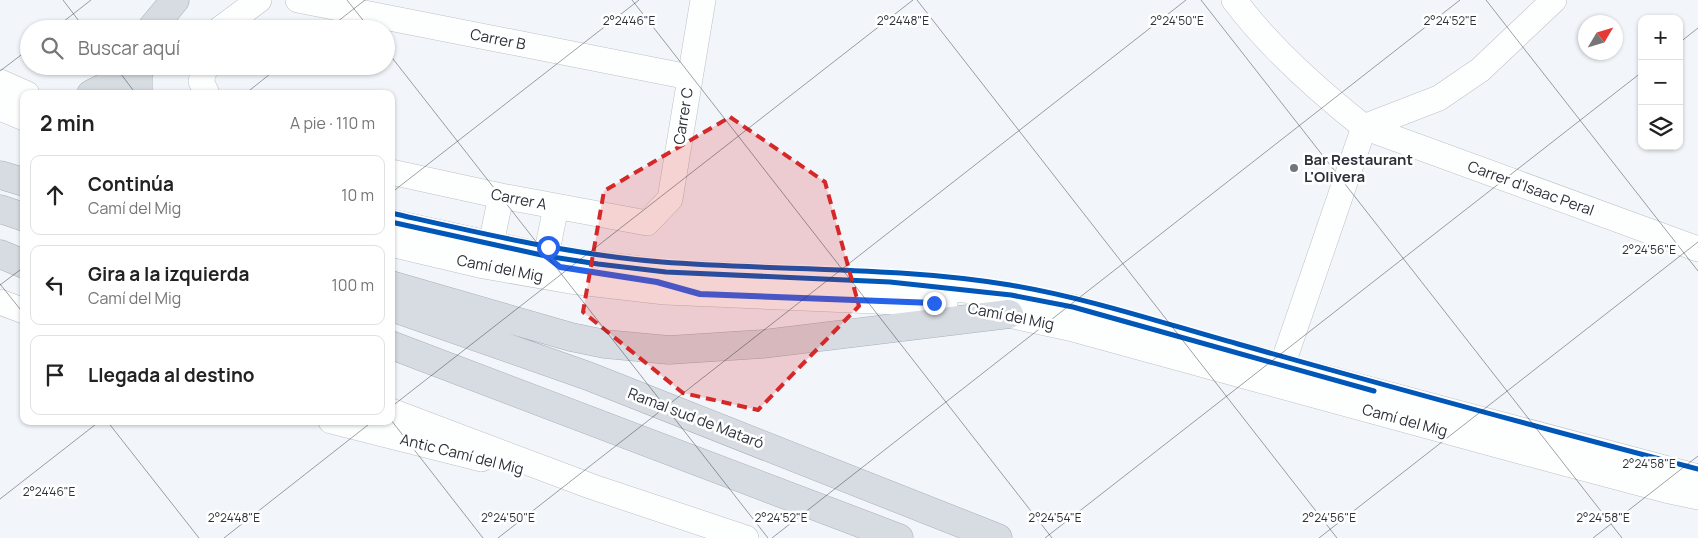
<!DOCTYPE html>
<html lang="es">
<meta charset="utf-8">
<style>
:root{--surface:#fff;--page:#f6f6f6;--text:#222;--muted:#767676;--line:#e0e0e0}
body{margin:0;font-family:Manrope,sans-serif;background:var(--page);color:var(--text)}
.controls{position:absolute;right:15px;top:15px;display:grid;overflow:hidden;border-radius:10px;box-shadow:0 1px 4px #0004}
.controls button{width:45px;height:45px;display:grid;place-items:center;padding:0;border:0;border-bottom:1px solid var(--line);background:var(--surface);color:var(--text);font:25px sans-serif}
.compass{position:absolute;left:1578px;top:15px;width:45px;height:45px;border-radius:50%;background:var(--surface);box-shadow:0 1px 4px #0004;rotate:52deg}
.stop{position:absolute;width:15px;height:15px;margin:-11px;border:4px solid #2563eb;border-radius:50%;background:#fff}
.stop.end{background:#2563eb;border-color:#fff;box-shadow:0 1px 5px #0008}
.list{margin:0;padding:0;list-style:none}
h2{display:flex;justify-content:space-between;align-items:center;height:65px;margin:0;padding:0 20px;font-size:21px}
h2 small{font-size:16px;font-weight:400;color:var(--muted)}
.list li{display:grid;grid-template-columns:32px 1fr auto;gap:15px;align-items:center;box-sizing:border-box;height:80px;margin:0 10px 10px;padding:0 10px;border:1px solid var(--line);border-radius:10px}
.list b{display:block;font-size:19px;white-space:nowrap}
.list p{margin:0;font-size:16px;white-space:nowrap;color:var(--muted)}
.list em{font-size:16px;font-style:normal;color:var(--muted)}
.icon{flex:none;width:28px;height:28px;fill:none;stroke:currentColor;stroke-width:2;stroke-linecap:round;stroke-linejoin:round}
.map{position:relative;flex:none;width:1698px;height:538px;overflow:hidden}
.search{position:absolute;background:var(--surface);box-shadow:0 1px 4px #0004;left:20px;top:20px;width:375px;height:55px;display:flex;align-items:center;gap:12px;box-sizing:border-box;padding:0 18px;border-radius:28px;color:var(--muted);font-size:19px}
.panel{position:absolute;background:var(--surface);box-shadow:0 1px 4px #0004;left:20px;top:90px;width:375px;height:335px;border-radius:10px}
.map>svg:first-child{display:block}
</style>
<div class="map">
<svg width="1698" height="538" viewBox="0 0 1698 538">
<rect width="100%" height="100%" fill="#f2f6fa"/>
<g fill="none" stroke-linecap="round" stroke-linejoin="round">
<g stroke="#bcc1c6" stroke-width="26">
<path id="minor" d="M298 0 689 77
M1234 0C1270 48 1316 89 1364 127L1698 249
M220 29 259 0
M206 66 201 81 207 94
M0 82 27 94
M0 108 24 118
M391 172 501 196 647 223 670 199 703 0
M391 222 546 256 598 264 666 272 890 282 1011 295 1073 307 1282 366 1698 477
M391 244 484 266 570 281 665 292 945 304
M479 253 482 254 491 244 501 196
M546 256 556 207
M0 302 24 311
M990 311 1069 328 1497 445 1665 490 1698 497
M1282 366 1364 127 1439 98 1480 70 1554 0
M391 411 593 487 746 538
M331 421 481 459"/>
</g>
<g stroke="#a8afb9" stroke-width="29">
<path id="highway" d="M151 29 175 0
M91 94 109 85 127 66
M138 94V75L141 66
M0 175 24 182
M0 209 24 217
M0 254 24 264
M391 285 571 337 605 344 669 350 762 344 1009 314
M391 307 588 376 998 538
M391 345 899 538"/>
</g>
<use href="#minor" stroke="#fdfefe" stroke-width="25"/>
<use href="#highway" stroke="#d7dce2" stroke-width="28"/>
<g stroke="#fff" stroke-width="8">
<path id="cycleway" d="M391 213C480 233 571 255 662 262 778 271 895 266 1010 285 1088 298 1162 323 1238 344 1391 387 1544 429 1698 469
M391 222 546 256 598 264 666 272 890 282 1011 295 1073 307 1374 391"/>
</g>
<use href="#cycleway" stroke="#0057b8" stroke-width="5"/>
</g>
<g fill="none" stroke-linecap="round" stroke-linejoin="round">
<path stroke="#2563eb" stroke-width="6" d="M548 247 546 256 560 267 657 282 700 294 934 303"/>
</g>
<path fill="#d62828" fill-opacity="0.2" stroke="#d62828" stroke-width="4" stroke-dasharray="10 6" stroke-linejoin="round" d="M730 117 825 182 859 306 758 410 683 393 583 312 604 191Z"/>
<path fill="none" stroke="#2b3139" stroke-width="1" stroke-opacity="0.45" d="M63 0 85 29M347 0 370 29M632 0 1052 538M917 0 1337 538M1201 0 1622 538M1486 0 1698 271M54 29 91 0M328 29 365 0M1679 43 1698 28M386 50 768 538M115 66 136 94M0 71 29 49M245 94 280 66M391 193 639 0M0 284 24 314M0 285 24 267M391 407 913 0M391 420 483 538M107 421 199 538M0 499 100 421M224 538 373 421M498 538 1186 0M772 538 1460 0M1045 538 1642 72M1319 538 1698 242M1593 538 1698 456"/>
<circle fill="#71767d" stroke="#fff" stroke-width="2" cx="1294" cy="168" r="5"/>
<g text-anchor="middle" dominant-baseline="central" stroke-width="5" stroke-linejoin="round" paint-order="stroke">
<g font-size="15" fill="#2b3139" stroke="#fff">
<text transform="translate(498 39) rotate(11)">Carrer B</text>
<text transform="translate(683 116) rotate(-81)">Carrer C</text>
<text transform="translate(1531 188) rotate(20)">Carrer d'Isaac Peral</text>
<text transform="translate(519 199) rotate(11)">Carrer A</text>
<text transform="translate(500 268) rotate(11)">Camí del Mig</text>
<text transform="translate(1011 316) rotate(11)">Camí del Mig</text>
<text transform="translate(696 418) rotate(21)">Ramal sud de Mataró</text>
<text transform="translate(1405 420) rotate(15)">Camí del Mig</text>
<text transform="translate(462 454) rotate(14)">Antic Camí del Mig</text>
</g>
<g font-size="15" font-weight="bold" fill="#2b3139" stroke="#fff" text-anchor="start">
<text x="1304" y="159">Bar Restaurant<tspan x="1304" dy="17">L'Olivera</tspan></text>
</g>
</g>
<g font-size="12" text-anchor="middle" fill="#2b3139" stroke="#fff" stroke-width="5" stroke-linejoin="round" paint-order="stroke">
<text x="629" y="25">2°24'46"E</text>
<text x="903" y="25">2°24'48"E</text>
<text x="1177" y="25">2°24'50"E</text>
<text x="1450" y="25">2°24'52"E</text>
<text x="1649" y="254">2°24'56"E</text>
<text x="1649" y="468">2°24'58"E</text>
<text x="49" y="496">2°24'46"E</text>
<text x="234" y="522">2°24'48"E</text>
<text x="508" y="522">2°24'50"E</text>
<text x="781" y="522">2°24'52"E</text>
<text x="1055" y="522">2°24'54"E</text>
<text x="1329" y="522">2°24'56"E</text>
<text x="1603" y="522">2°24'58"E</text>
</g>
</svg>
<div class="controls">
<button>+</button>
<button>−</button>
<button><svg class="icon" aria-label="layers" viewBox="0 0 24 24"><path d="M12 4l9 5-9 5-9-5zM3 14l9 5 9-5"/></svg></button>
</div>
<svg class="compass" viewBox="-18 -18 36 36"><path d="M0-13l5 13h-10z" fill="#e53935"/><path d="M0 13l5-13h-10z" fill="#767676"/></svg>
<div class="stop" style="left:548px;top:247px"></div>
<div class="stop end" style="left:934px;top:303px"></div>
<div class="search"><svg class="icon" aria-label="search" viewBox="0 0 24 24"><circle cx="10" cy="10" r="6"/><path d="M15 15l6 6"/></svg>Buscar aquí</div>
<section class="panel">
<h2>2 min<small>A pie · 110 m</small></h2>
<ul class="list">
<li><svg class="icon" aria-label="ahead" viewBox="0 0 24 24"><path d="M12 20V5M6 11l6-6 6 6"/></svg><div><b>Continúa</b><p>Camí del Mig</p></div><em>10 m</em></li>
<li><svg class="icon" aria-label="left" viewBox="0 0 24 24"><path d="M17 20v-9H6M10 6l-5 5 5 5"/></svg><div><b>Gira a la izquierda</b><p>Camí del Mig</p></div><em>100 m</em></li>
<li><svg class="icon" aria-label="arrive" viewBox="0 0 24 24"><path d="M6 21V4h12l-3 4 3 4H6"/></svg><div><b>Llegada al destino</b></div></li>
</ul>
</section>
</div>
